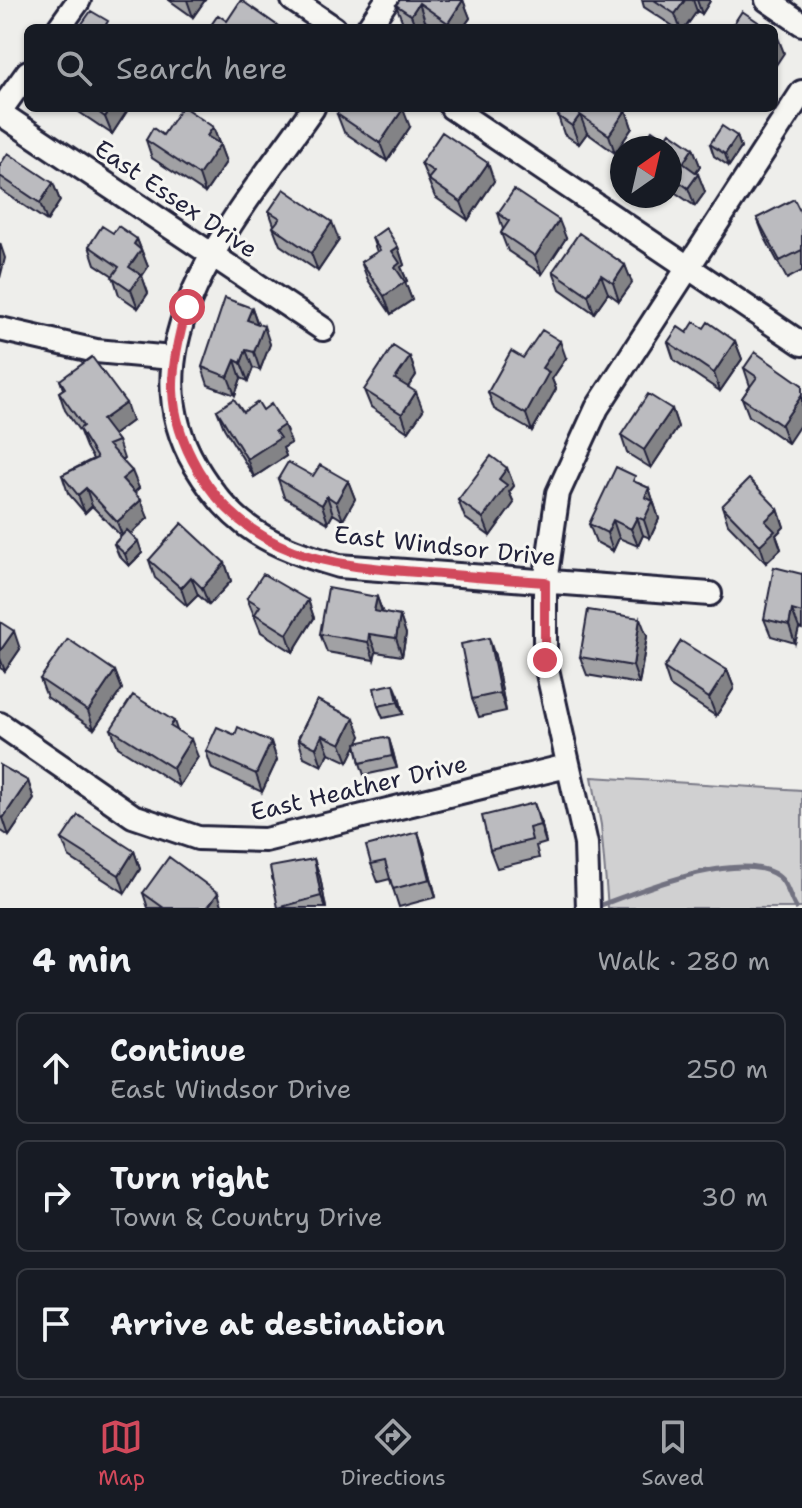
<!DOCTYPE html>
<meta charset="utf-8">
<style>
:root{--surface:#171b24;--page:#242831;--text:#f1f3f6;--muted:#9ea1a6;--line:#363941;--accent:#d1495b}
body{margin:0;font-family:"Shantell Sans",sans-serif;background:var(--page);color:var(--text)}
.compass{position:absolute;left:610px;top:136px;width:72px;height:72px;border-radius:50%;background:var(--surface);box-shadow:0 2px 6px #0004;rotate:34deg}
.stop{position:absolute;width:24px;height:24px;margin:-18px;border:6px solid #d1495b;border-radius:50%;background:#fff}
.stop.end{background:#d1495b;border-color:#fff;box-shadow:0 2px 8px #0008}
.list{margin:0;padding:0;list-style:none}
h2{display:flex;justify-content:space-between;align-items:center;height:104px;margin:0;padding:0 32px;font-size:34px}
h2 small{font-size:26px;font-weight:400;color:var(--muted)}
.list li{display:grid;grid-template-columns:52px 1fr auto;gap:24px;align-items:center;box-sizing:border-box;height:112px;margin:0 16px 16px;padding:0 16px;border:2px solid var(--line);border-radius:12px}
.list b{display:block;font-size:30px;white-space:nowrap}
.list p{margin:0;font-size:26px;white-space:nowrap;color:var(--muted)}
.list em{font-size:26px;font-style:normal;color:var(--muted)}
.icon{flex:none;width:44px;height:44px;fill:none;stroke:currentColor;stroke-width:2;stroke-linecap:round;stroke-linejoin:round}
.map{position:relative;flex:none;width:802px;height:908px;overflow:hidden}
.search{position:absolute;background:var(--surface);box-shadow:0 2px 6px #0004;left:24px;right:24px;top:24px;height:88px;display:flex;align-items:center;gap:20px;box-sizing:border-box;padding:0 28px;border-radius:12px;color:var(--muted);font-size:30px}
.sheet{height:488px;background:var(--surface)}
nav{display:flex;justify-content:space-around;align-items:center;box-sizing:border-box;height:112px;border-top:2px solid var(--line);background:var(--surface);font-size:22px;color:var(--muted)}
nav a{display:grid;justify-items:center;gap:4px}
nav .on{color:var(--accent)}
.map>svg:first-child{display:block}
</style>
<div class="map">
<svg width="802" height="908" viewBox="0 0 802 908">
<rect width="100%" height="100%" fill="#eeeeeb"/>
<filter id="ink" filterUnits="userSpaceOnUse"><feTurbulence type="fractalNoise" baseFrequency=".0125" numOctaves="2"/><feDisplacementMap in="SourceGraphic" scale="16" xChannelSelector="R" yChannelSelector="G"/><feConvolveMatrix kernelMatrix="1 2 1 2 8 2 1 2 1" color-interpolation-filters="sRGB"/></filter>
<g filter="url(#ink)">
<path fill="#d0d0d1" stroke="#797986" stroke-width="2" d="M592 777 802 790V908H608L601 825Z"/>
<g fill="none" stroke-linecap="round" stroke-linejoin="round">
<path stroke="#727281" stroke-width="5" d="M593 908C634 893 740 848 778 876 787 882 790 899 796 908"/>
<g stroke="#22223b" stroke-width="28">
<path id="minor" d="M293 0 334 28
M767 0 802 24
M59 28 79 0
M368 28 387 0
M313 108C245 207 121 339 195 465 233 529 271 546 339 566L710 594
M452 108 802 344
M0 111 28 72
M0 113 323 329
M0 329 96 351 172 358
M0 724 133 816 198 838 265 840 567 766
M588 908 586 844 545 660V582L558 493 597 408 802 92"/>
</g>
<use href="#minor" stroke="#f6f6f2" stroke-width="22"/>
</g>
<path fill="#a1a1a4" stroke="#22223b" stroke-width="2" d="M169 0H205L193 17Z
M463 0 470 18 463 28H435L425 21 421 28H411L403 23 396 5Z
M642 0H710V1L702 14 697 11 685 28H676L644 7Z
M73 108H126L127 111 112 134Z
M626 110 632 128 615 153 587 133 579 144 564 134 558 116Z
M337 114 410 127 387 161 344 132Z
M213 127 226 162 205 193 152 158 146 140 163 135Z
M737 136 741 148 729 166 714 156 710 144Z
M665 139 693 148 700 166 696 172 698 174 705 192 695 206 670 189V148Z
M421 163 494 181 468 220 435 197Z
M0 165 53 183 60 201 47 221 1 190 0 187Z
M269 211 339 240 318 271 280 245 273 227 274 225Z
M498 213 566 238 542 274 508 251 501 233 503 229Z
M802 215V271L787 279 764 236 757 218Z
M113 233 137 239 148 267 142 276 148 293 138 308 119 295 113 276 95 264 89 246Z
M372 238 398 247 404 265 401 267 407 281 405 282 412 300 391 314 368 280 361 262 377 252Z
M625 265 632 283 619 301 608 293 594 313 560 289 553 271Z
M252 308 258 324 270 344 260 370 253 368 248 381 241 378 235 395 208 385 202 367Z
M687 333 735 341 742 359 720 391 674 360 668 342Z
M410 357 416 375 408 387 423 410 408 432 371 407 364 390Z
M523 358H566L552 379 556 389 532 431 494 409 488 392Z
M744 368 802 385 788 443 749 416 742 398 750 386Z
M60 380 132 421 113 435 118 441 124 459 122 460 139 488 134 492 148 518 130 534 142 553 129 566 119 556 114 544 121 536 92 506 85 513 68 493 62 475 93 459 86 447 80 432 65 410 59 392 63 389Z
M672 409 678 427 651 468 627 453 621 435Z
M217 410 243 412 263 410 284 425 291 443 283 448 286 456 254 477 224 428Z
M507 468 514 486 509 492 514 503 490 536 465 518 458 500Z
M313 476 348 481 355 499 343 520 333 514 328 523 284 497 278 479Z
M638 483 649 488 659 519 650 538 643 535 638 546 619 538 613 551 596 542 589 524Z
M722 506 778 509 784 527 776 535 781 549 766 563 728 524Z
M149 560 225 563 231 581 209 605 198 595 187 606 155 578Z
M802 574V629L799 628 795 643 771 636 764 619Z
M377 597 383 613 400 616 406 634 402 656 376 652 374 660 327 652 320 634Z
M247 598 308 600 314 618 293 652 261 632Z
M0 622 20 649 5 671 0 668Z
M647 636 639 684 587 675 580 657Z
M495 656 506 711 479 717 472 699Z
M664 668 727 670 734 688 716 716 670 686Z
M115 671 122 689 94 729 47 697 40 679Z
M399 696 403 714 383 718 378 706Z
M317 700 361 736 357 743 389 739 393 752 397 768 364 775 360 763 356 745 348 762 329 753 322 766 304 757 298 739Z
M174 721 177 730 198 757 179 786 118 747 111 729Z
M235 735 271 742 277 760 262 792 212 769 206 751Z
M0 765 28 781 34 799 9 836 0 830Z
M541 821 546 843 536 846 539 858 497 868 490 850Z
M418 832 424 850 436 897 399 907 390 879 378 882 371 864Z
M62 839 134 851 140 869 125 893 69 857Z
M314 859 320 877 326 908H278Z
M143 893 223 908H148Z"/>
<path fill="#838386" stroke="#22223b" stroke-width="2" d="M187 0H205L193 17Z
M463 0 470 18 463 28H450L448 23Z
M685 0H693L697 11 685 28H680L675 14Z
M697 0H710V1L702 14Z
M419 3 425 21 421 28H416L411 15Z
M777 35 784 53 774 68V40Z
M111 108H126L127 111 112 134 105 117Z
M403 109 410 127 387 161 380 143Z
M626 110 632 128 615 153 609 135Z
M580 115 587 133 579 144 572 126Z
M213 127 226 162 205 193 199 175 207 136Z
M737 136 741 148 729 166 725 154Z
M693 148 700 166 689 181 683 163Z
M488 163 494 181 468 220 461 202Z
M698 174 705 192 695 206 688 188Z
M53 183 60 201 47 221 40 203Z
M559 220 566 238 542 274 535 256Z
M332 222 339 240 318 271 311 253Z
M137 239 148 267 142 276 148 293 138 308 131 290 129 267 134 244Z
M0 243 5 258 0 278Z
M398 247 404 265 401 267 407 281 403 284 405 282 412 300 391 314 384 296 395 267 392 251Z
M625 265 632 283 619 301 613 283Z
M601 275 608 293 594 313 588 295Z
M252 308 258 326 247 320Z
M264 326 270 344 260 370 254 352Z
M560 341 566 358 552 379 556 389 532 431 526 414 542 368Z
M735 341 742 359 720 391 714 373Z
M246 350 253 368 248 381 241 363Z
M410 357 416 375 402 396 395 379Z
M235 360 241 378 235 395 228 377Z
M416 392 423 410 408 432 402 414Z
M802 395V422L788 443 781 425Z
M126 403 132 421 109 438 102 420Z
M672 409 678 427 651 468 644 450Z
M284 425 291 443 283 448 286 456 254 477 247 459 275 431Z
M507 468 514 486 509 492 514 503 490 536 483 518 499 479Z
M132 471 139 488 129 497 122 479Z
M348 481 355 499 343 520 336 502Z
M86 488 92 506 85 513 78 495Z
M649 488 659 519 650 538 644 520 645 497Z
M327 496 333 514 328 523 322 505Z
M141 500 148 518 124 540 117 522Z
M778 509 784 527 776 535 781 549 766 563 760 545 765 521Z
M637 517 643 535 638 546 631 529Z
M613 520 619 538 613 551 607 533Z
M138 541 142 553 129 566 125 554Z
M225 563 231 581 209 605 202 588Z
M191 577 198 595 187 606 181 588Z
M377 597 383 615 374 611Z
M308 600 314 618 293 652 287 634Z
M792 610 799 628 795 643 789 625Z
M400 616 406 634 402 656 396 638Z
M640 618 647 636 639 684 633 666Z
M14 631 20 649 5 671 0 658V651Z
M369 634 376 652 374 660 368 642Z
M489 638 495 656 506 711 500 693Z
M727 670 734 688 716 716 709 698Z
M115 671 122 689 94 729 88 711Z
M394 684 399 696 403 714 398 702Z
M354 718 361 736 348 762 341 744Z
M322 735 329 753 322 766 316 748Z
M191 739 198 757 179 786 173 768Z
M389 739 393 752 397 768 392 756Z
M271 742 277 760 262 792 256 774Z
M28 781 34 799 9 836 3 818Z
M534 803 541 821 546 843 540 825Z
M418 832 424 850 436 897 430 879Z
M134 851 140 869 125 893 119 875Z
M314 859 320 877 326 908 321 896Z
M218 893 223 908H207Z"/>
<path fill="#bbbbbf" stroke="#22223b" stroke-width="2" d="M241 0 281 28H209L218 15 227 21Z
M400 0H463L448 23 419 3 411 15 396 5Z
M654 0H685L675 14Z
M91 11 108 21 104 28H79Z
M742 11 767 28H731Z
M93 108H111L105 117Z
M181 108H185L213 127 207 136 220 144 199 175 146 140 153 128 163 135Z
M341 108H401L403 109 380 143 337 114Z
M564 108H622L626 110 609 135 580 115 572 126 558 116Z
M722 126 737 136 725 154 710 144Z
M652 130 665 139 670 132 693 148 683 163 698 174 688 188 670 175V148H639Z
M442 132 488 163 461 202 428 179 434 172 421 163Z
M8 153 53 183 40 203 0 176V165Z
M284 189 332 222 311 253 273 227 280 218 269 211Z
M514 190 559 220 535 256 501 233 509 221 498 213Z
M794 199 802 215V250L780 261 757 218Z
M102 226 113 233 118 226 137 239 134 244 141 250 129 267 141 275 131 290 112 277 119 267 89 246Z
M386 228 398 247 392 251 400 263 395 267 405 282 384 296 361 262 380 250 372 238Z
M579 233 625 265 613 283 601 275 588 295 553 271Z
M225 298 252 308 247 320 264 326 254 352 246 350 241 363 235 360 228 377 202 367Z
M694 322 704 328 708 322 735 341 714 373 668 342 678 327 687 333Z
M542 330 560 341 542 368 549 372 526 414 488 392 511 351 523 358Z
M393 346 410 357 395 379 416 392 402 414 364 390Z
M755 352 802 385V395L781 425 742 398 757 377 744 368Z
M92 357 126 403 102 420 118 441 108 445 132 471 122 479 141 500 117 522 86 488 78 495 62 475 97 458 79 429 83 426 59 392 65 388 60 380Z
M648 394 672 409 644 450 621 435Z
M234 399 243 412 258 402 263 410 271 404 284 425 275 431 280 438 247 459 217 410Z
M491 456 507 468 499 479 507 485 483 518 458 500Z
M288 462 313 476 320 465 348 481 336 502 327 496 322 505 278 479Z
M616 467 635 476 633 481 649 488 645 497 653 501 644 520 637 517 631 529 613 520 607 533 589 524Z
M749 479 778 509 765 521 775 531 760 545 722 506Z
M182 523 225 563 202 588 191 577 181 588 149 560Z
M127 530 138 541 125 554 114 544Z
M774 567 802 574V613L792 610 789 625 764 619Z
M263 574 308 600 287 634 255 614 260 606 247 598Z
M328 588 377 597 374 611 400 616 396 638 369 634 368 642 320 634Z
M588 610 640 618 633 666 580 657Z
M0 622 14 631 0 651Z
M489 638 500 693 472 699 461 644Z
M68 639 115 671 88 711 40 679Z
M681 641 727 670 709 698 664 668Z
M394 684 398 702 378 706 374 688Z
M133 695 174 721 170 726 191 739 173 768 111 729Z
M317 700 354 718 341 744 322 735 316 748 298 739Z
M217 727 235 735 238 727 271 742 256 774 206 751Z
M384 737 389 739 392 756 360 763 356 743Z
M0 765 28 781 3 818 0 816Z
M534 803 540 825 529 828 532 840 490 850 482 816Z
M78 815 134 851 119 875 62 839Z
M418 832 430 879 393 889 385 861 371 864 366 846Z
M169 857 218 893 207 908H164L143 893Z
M314 859 321 896 278 908 270 867Z"/>
</g>
<g fill="none" stroke-linecap="round" stroke-linejoin="round" filter="url(#ink)">
<path stroke="#d1495b" stroke-width="10" d="M187 307C169 369 164 412 198 470 249 556 326 565 417 572 460 576 502 579 545 582V660"/>
</g>
<g text-anchor="middle" dominant-baseline="central" stroke-width="6" stroke-linejoin="round" paint-order="stroke">
<g font-size="24" fill="#22223b" stroke="#f6f6f2">
<text transform="translate(176 199) rotate(34)">East Essex Drive</text>
<text transform="translate(445 546) rotate(6)">East Windsor Drive</text>
<text transform="translate(359 788) rotate(-13)">East Heather Drive</text>
</g>
</g>
</svg>
<svg class="compass" viewBox="-18 -18 36 36"><path d="M0-13l5 13h-10z" fill="#e53935"/><path d="M0 13l5-13h-10z" fill="#9ea1a6"/></svg>
<div class="stop" style="left:187px;top:307px"></div>
<div class="stop end" style="left:545px;top:660px"></div>
<div class="search"><svg class="icon" aria-label="search" viewBox="0 0 24 24"><circle cx="10" cy="10" r="6"/><path d="M15 15l6 6"/></svg>Search here</div>
</div>
<section class="sheet">
<h2>4 min<small>Walk · 280 m</small></h2>
<ul class="list">
<li><svg class="icon" aria-label="ahead" viewBox="0 0 24 24"><path d="M12 20V5M6 11l6-6 6 6"/></svg><div><b>Continue</b><p>East Windsor Drive</p></div><em>250 m</em></li>
<li><svg class="icon" aria-label="right" viewBox="0 0 24 24"><path d="M7 20v-9h11M14 6l5 5-5 5"/></svg><div><b>Turn right</b><p>Town &amp; Country Drive</p></div><em>30 m</em></li>
<li><svg class="icon" aria-label="arrive" viewBox="0 0 24 24"><path d="M6 21V4h12l-3 4 3 4H6"/></svg><div><b>Arrive at destination</b></div></li>
</ul>
</section>
<nav>
<a class="on"><svg class="icon" aria-label="map" viewBox="0 0 24 24"><path d="M3 6l6-2 6 2 6-2v14l-6 2-6-2-6 2zM9 4v14M15 6v14"/></svg>Map</a>
<a><svg class="icon" aria-label="directions" viewBox="0 0 24 24"><path d="M12 3l9 9-9 9-9-9zM9 14v-3h6M13 9l2 2-2 2"/></svg>Directions</a>
<a><svg class="icon" aria-label="saved" viewBox="0 0 24 24"><path d="M7 4h10v16l-5-4-5 4z"/></svg>Saved</a>
</nav>
